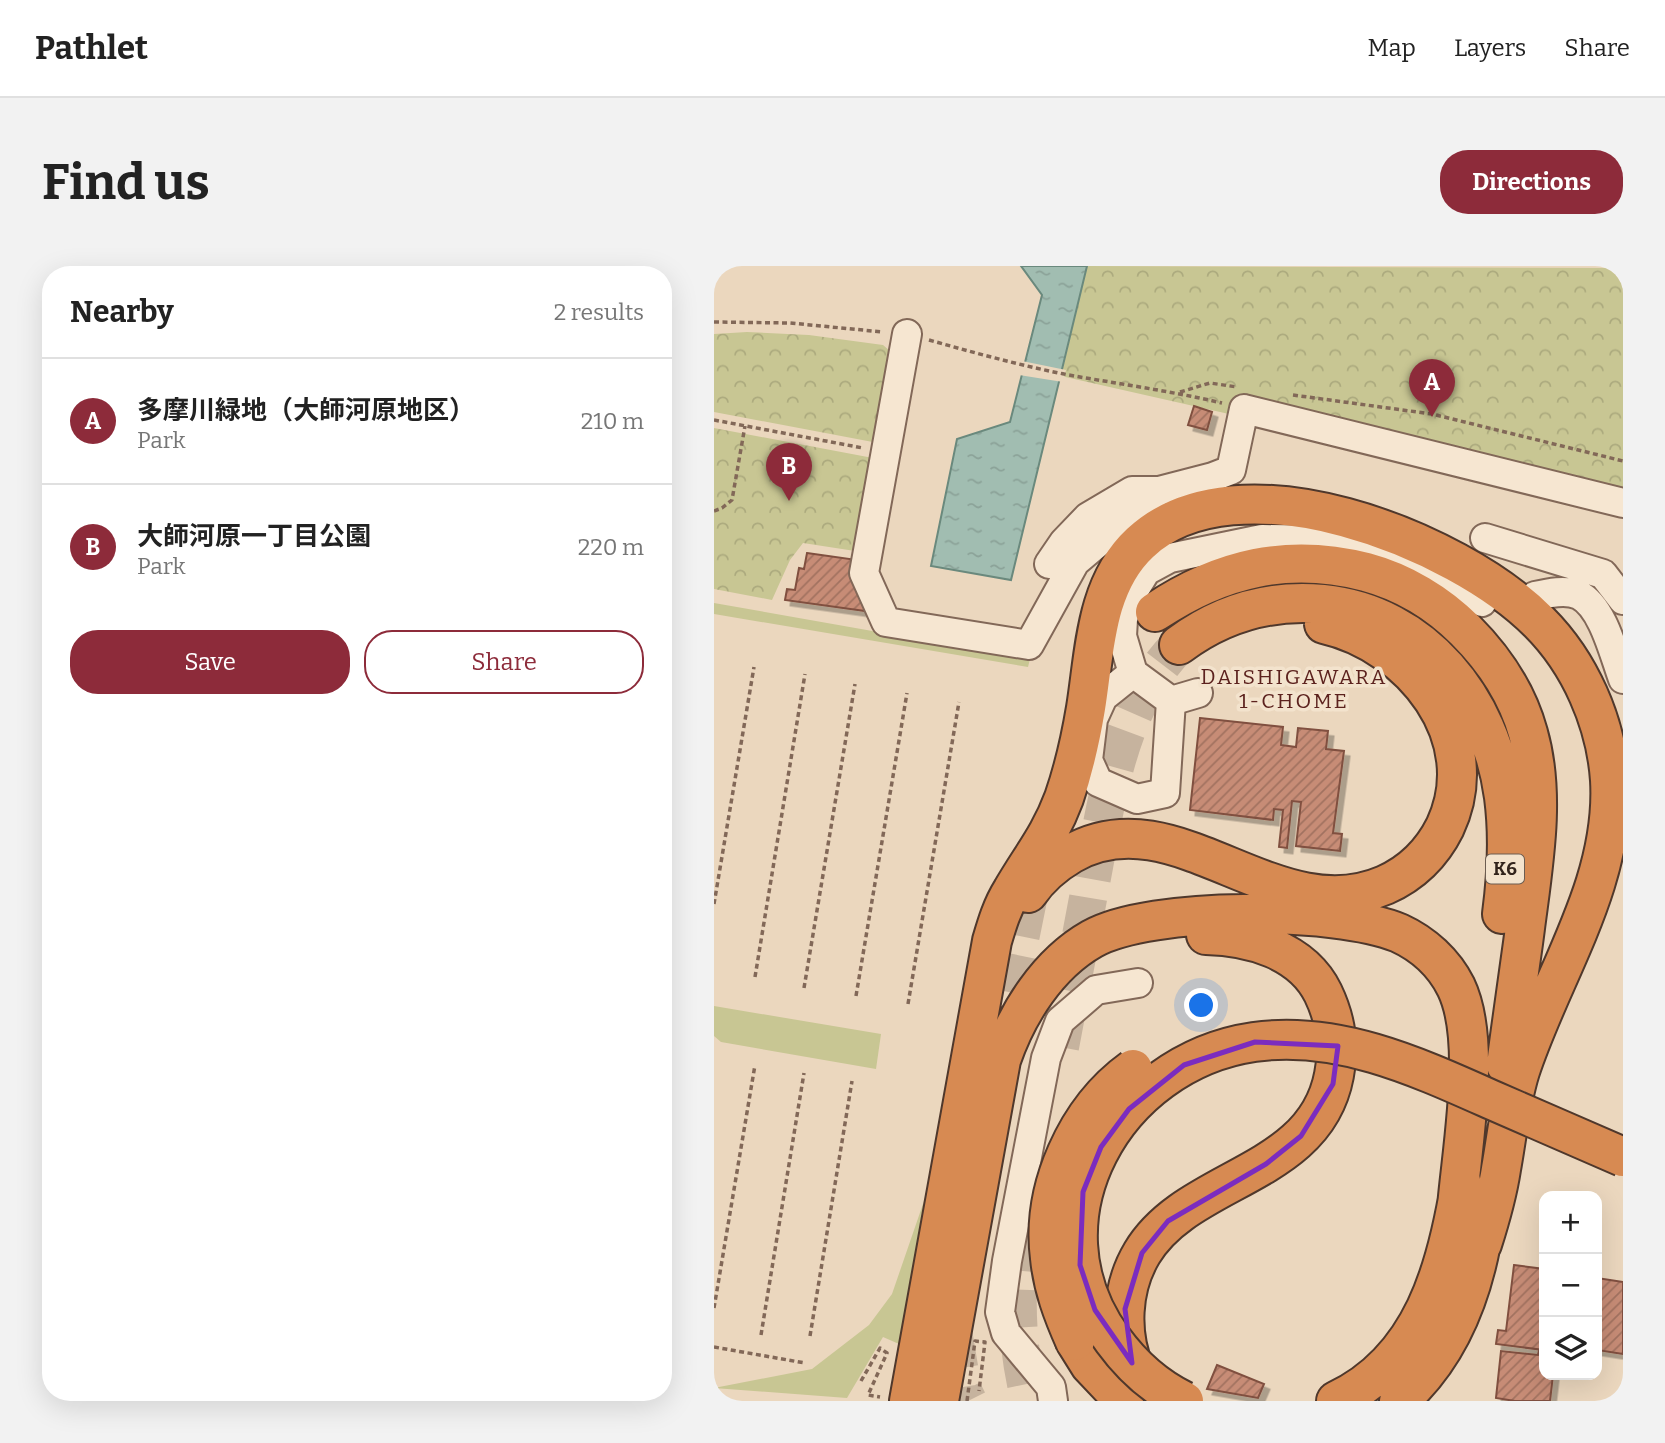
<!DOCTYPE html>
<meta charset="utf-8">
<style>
:root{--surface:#fff;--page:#f2f2f2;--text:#222;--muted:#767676;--line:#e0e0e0;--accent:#8d2b3a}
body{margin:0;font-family:Bitter,"Noto Sans JP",serif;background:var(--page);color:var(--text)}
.controls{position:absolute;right:21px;bottom:21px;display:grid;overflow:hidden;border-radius:14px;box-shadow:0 7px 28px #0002}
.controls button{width:63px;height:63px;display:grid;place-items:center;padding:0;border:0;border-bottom:2px solid var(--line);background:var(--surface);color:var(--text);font:35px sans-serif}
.you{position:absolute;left:488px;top:740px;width:24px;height:24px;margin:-18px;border:5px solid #fff;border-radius:50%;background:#1a73e8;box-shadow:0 0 0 10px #1a73e833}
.badge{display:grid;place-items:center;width:46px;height:46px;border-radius:50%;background:var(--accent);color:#fff;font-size:23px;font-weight:700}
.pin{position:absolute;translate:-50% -58px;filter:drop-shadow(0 2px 4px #0008)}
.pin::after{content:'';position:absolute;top:37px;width:24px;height:21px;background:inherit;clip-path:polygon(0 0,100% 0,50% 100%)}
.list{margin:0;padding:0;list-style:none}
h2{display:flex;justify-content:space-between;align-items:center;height:91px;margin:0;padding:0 28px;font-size:30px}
h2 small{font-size:23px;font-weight:400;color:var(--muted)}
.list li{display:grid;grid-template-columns:46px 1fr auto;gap:21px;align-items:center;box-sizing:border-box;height:126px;padding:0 28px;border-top:2px solid var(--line)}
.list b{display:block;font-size:26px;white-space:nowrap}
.list p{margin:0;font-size:23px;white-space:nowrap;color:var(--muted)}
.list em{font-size:23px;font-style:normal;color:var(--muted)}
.actions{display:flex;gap:14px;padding:21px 28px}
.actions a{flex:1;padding:16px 0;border:2px solid var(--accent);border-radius:28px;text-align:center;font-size:24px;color:var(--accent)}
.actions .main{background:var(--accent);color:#fff}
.icon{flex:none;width:38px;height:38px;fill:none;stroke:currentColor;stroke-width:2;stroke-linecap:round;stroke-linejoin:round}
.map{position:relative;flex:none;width:909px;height:1135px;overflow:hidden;border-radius:28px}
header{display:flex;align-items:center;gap:42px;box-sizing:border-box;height:98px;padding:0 35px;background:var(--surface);border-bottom:2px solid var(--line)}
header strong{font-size:33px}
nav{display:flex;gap:38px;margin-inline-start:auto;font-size:24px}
.intro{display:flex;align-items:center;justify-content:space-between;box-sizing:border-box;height:168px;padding:0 42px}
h1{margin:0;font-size:49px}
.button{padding:18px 32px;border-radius:28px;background:var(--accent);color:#fff;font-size:24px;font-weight:700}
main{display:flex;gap:42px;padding:0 42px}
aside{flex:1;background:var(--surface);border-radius:28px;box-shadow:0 7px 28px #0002}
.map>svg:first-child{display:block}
</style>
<header>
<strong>Pathlet</strong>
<nav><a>Map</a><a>Layers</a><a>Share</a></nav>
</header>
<div class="intro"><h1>Find us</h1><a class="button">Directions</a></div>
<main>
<aside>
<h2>Nearby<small>2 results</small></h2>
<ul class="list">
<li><span class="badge">A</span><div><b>多摩川緑地（大師河原地区）</b><p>Park</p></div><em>210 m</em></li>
<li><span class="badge">B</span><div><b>大師河原一丁目公園</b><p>Park</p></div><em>220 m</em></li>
</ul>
<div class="actions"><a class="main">Save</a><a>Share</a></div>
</aside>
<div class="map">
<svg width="909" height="1135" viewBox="0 0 909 1135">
<defs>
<pattern id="forest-crowns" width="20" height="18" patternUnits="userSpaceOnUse" patternTransform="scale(1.75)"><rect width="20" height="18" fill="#c8c693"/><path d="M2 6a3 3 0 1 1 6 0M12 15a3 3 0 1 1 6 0" fill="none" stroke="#acaa7e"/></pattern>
<pattern id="water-ripples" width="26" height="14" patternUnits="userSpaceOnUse" patternTransform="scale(1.75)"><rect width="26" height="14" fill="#a1bdb1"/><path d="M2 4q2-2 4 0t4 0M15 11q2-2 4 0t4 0" fill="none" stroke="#8ba298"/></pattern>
<pattern id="building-hatch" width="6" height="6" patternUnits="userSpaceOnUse" patternTransform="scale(1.75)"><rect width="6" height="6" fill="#c78c76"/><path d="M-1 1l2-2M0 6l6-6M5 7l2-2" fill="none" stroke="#a27260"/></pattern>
<filter id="shadow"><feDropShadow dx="5.5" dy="5.5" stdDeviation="0" flood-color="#0004"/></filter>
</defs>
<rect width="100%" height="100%" fill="#ebd7be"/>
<path fill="#c8c693" d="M0 337 316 393 314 401 0 348Z
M0 740 167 768 162 803 7 776 0 770Z
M210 935 185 1078 169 1071 133 1132 0 1122 98 1103 155 1059 178 1028Z"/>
<path fill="url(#forest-crowns)" d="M373 0 909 2V244L709 192 347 110Z
M33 66 95 69 169 79 176 85 164 177 0 146V68Z
M0 162 159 192 141 285 89 277 76 294 58 334 0 323Z"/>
<path fill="url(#water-ripples)" stroke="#6a897d" stroke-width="2" d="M307 0H373L297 314 217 300 243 173 296 156 328 29Z"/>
<path fill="#ebd7be" d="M308 95 352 104 349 116 305 109Z"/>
<path fill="url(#building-hatch)" stroke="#80503f" stroke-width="2" filter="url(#shadow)" d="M480 140 498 146 493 164 474 159Z
M93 287 143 294 140 312 151 345 71 334 73 323 81 324 85 302 90 303Z
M486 452 569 461 567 479 582 481 584 462 614 465 612 483 630 485 619 567 628 568 626 585 582 580 587 536 578 535 573 582 565 581 569 544 560 543 559 554 476 544Z
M800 999 830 1003V1084L782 1078 784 1064 792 1065Z
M883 1012 909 1016V1088L883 1084Z
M825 1084H830V1109H839L836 1135H801L782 1132 787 1085 824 1089Z
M503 1099 550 1118 544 1132 493 1123Z"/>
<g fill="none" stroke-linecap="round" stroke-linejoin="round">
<path stroke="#c6b39e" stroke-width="38" stroke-dasharray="38 19" stroke-linecap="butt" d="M346 781C356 728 366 675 376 622 392 540 403 441 465 379
M284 782 322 594
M310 967C300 1023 302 1080 316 1135
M239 1065 249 1125 254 1135"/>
<g stroke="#826858" stroke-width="32">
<path id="minor" d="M193 68 150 307 172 356 315 379 361 296 445 225 499 211 517 204 530 143 909 237
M771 272 889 308 909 334
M335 298 350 276 374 251 418 225H442
M821 330C834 327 852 323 865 329 889 341 900 389 909 413
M419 407 389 431 379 453 374 494 384 516 423 533 451 527 457 435 419 407 408 370 409 353 416 331 432 305 456 292 548 273 622 274 695 295 768 336
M457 435 484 427
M339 1135 337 1121 292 1067 286 1046 293 995 332 792 346 755 382 724 424 717"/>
</g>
<g stroke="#4f382c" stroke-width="42">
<path id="highway" d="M441 346C507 302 574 286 652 306 689 316 724 337 751 364 781 394 803 427 814 467 832 529 819 600 811 662 805 708 798 754 792 799
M465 379C508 347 555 333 609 338 710 348 777 434 790 531 795 569 793 610 788 648
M314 627C325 611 340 598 357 588 461 528 561 667 671 619 698 607 718 587 731 561 773 472 698 378 610 358
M361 1075 376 1099 410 1135
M421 1105C405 1068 407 1022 428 987 474 910 601 911 620 809 626 780 622 754 609 727 588 684 536 670 492 669
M195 1135 278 675C283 658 288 641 298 625 317 592 336 570 350 532 360 503 367 472 372 442 381 386 381 319 426 277 523 186 744 274 825 356 866 397 892 456 896 514 902 618 837 710 806 805 796 837 793 870 787 903 783 929 776 953 768 978
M225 1135 287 794C303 747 334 698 378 673 436 640 623 641 685 667 709 678 730 697 742 721 768 775 748 881 743 941
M622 1135C709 1094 733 1002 747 915
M685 1135C738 1088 762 1021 771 952"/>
</g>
<path stroke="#826858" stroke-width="3.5" stroke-dasharray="5 3.5" stroke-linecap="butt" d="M0 56 76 57 169 66
M215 74C265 88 315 102 366 111 413 119 461 126 508 137
M466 126 496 117 523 121
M579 129 718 148 909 195
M0 154 149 182
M0 245 8 242 18 234 31 160
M0 638 40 401
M41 711 91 408
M90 722 141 418
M142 730 193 427
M194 738 245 436
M0 1042 41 799
M47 1069 90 807
M96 1070 138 815
M0 1081 91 1097
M147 1115 166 1082 173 1087 154 1129 166 1131"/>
<use href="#minor" stroke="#f6e6d1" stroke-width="28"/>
<use href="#highway" stroke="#d78a52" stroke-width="38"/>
<g stroke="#4f382c" stroke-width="42" stroke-linecap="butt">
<path id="highway-bridge" d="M361 1075C349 1048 339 1022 336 992 327 923 362 844 419 803
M470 1135C441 1121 418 1100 399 1074 310 953 402 796 540 776 624 764 704 801 778 834 822 853 865 872 909 891"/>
</g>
<path stroke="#826858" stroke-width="3.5" stroke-dasharray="5 3.5" stroke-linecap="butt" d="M253 1135 261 1075 271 1076 265 1125"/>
<use href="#highway-bridge" stroke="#d78a52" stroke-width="38"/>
</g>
<path fill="none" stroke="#7b2cbf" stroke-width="5" stroke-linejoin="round" d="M541 776 624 780 619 818 587 870 552 898 454 955 428 987 411 1043 418 1097 381 1044 366 999 369 926 387 881 415 843 470 799Z"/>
<g text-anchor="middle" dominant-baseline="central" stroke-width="7" stroke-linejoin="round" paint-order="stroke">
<rect fill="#f3e3cd" stroke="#6c5d51" stroke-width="2" x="772" y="588.5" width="38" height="29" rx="5"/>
<g font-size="18" font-weight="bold" fill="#32241c">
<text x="791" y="603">K6</text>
</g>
<g font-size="21" letter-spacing="2" fill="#5c221e" stroke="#f3e3cd">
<text x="580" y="411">DAISHIGAWARA<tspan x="580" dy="24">1-CHOME</tspan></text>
</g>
</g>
</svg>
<div class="controls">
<button>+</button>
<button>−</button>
<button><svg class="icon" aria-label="layers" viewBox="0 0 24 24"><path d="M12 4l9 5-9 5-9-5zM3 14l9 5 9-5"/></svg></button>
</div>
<div class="you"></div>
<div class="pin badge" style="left:718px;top:151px">A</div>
<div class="pin badge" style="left:75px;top:235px">B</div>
</div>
</main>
